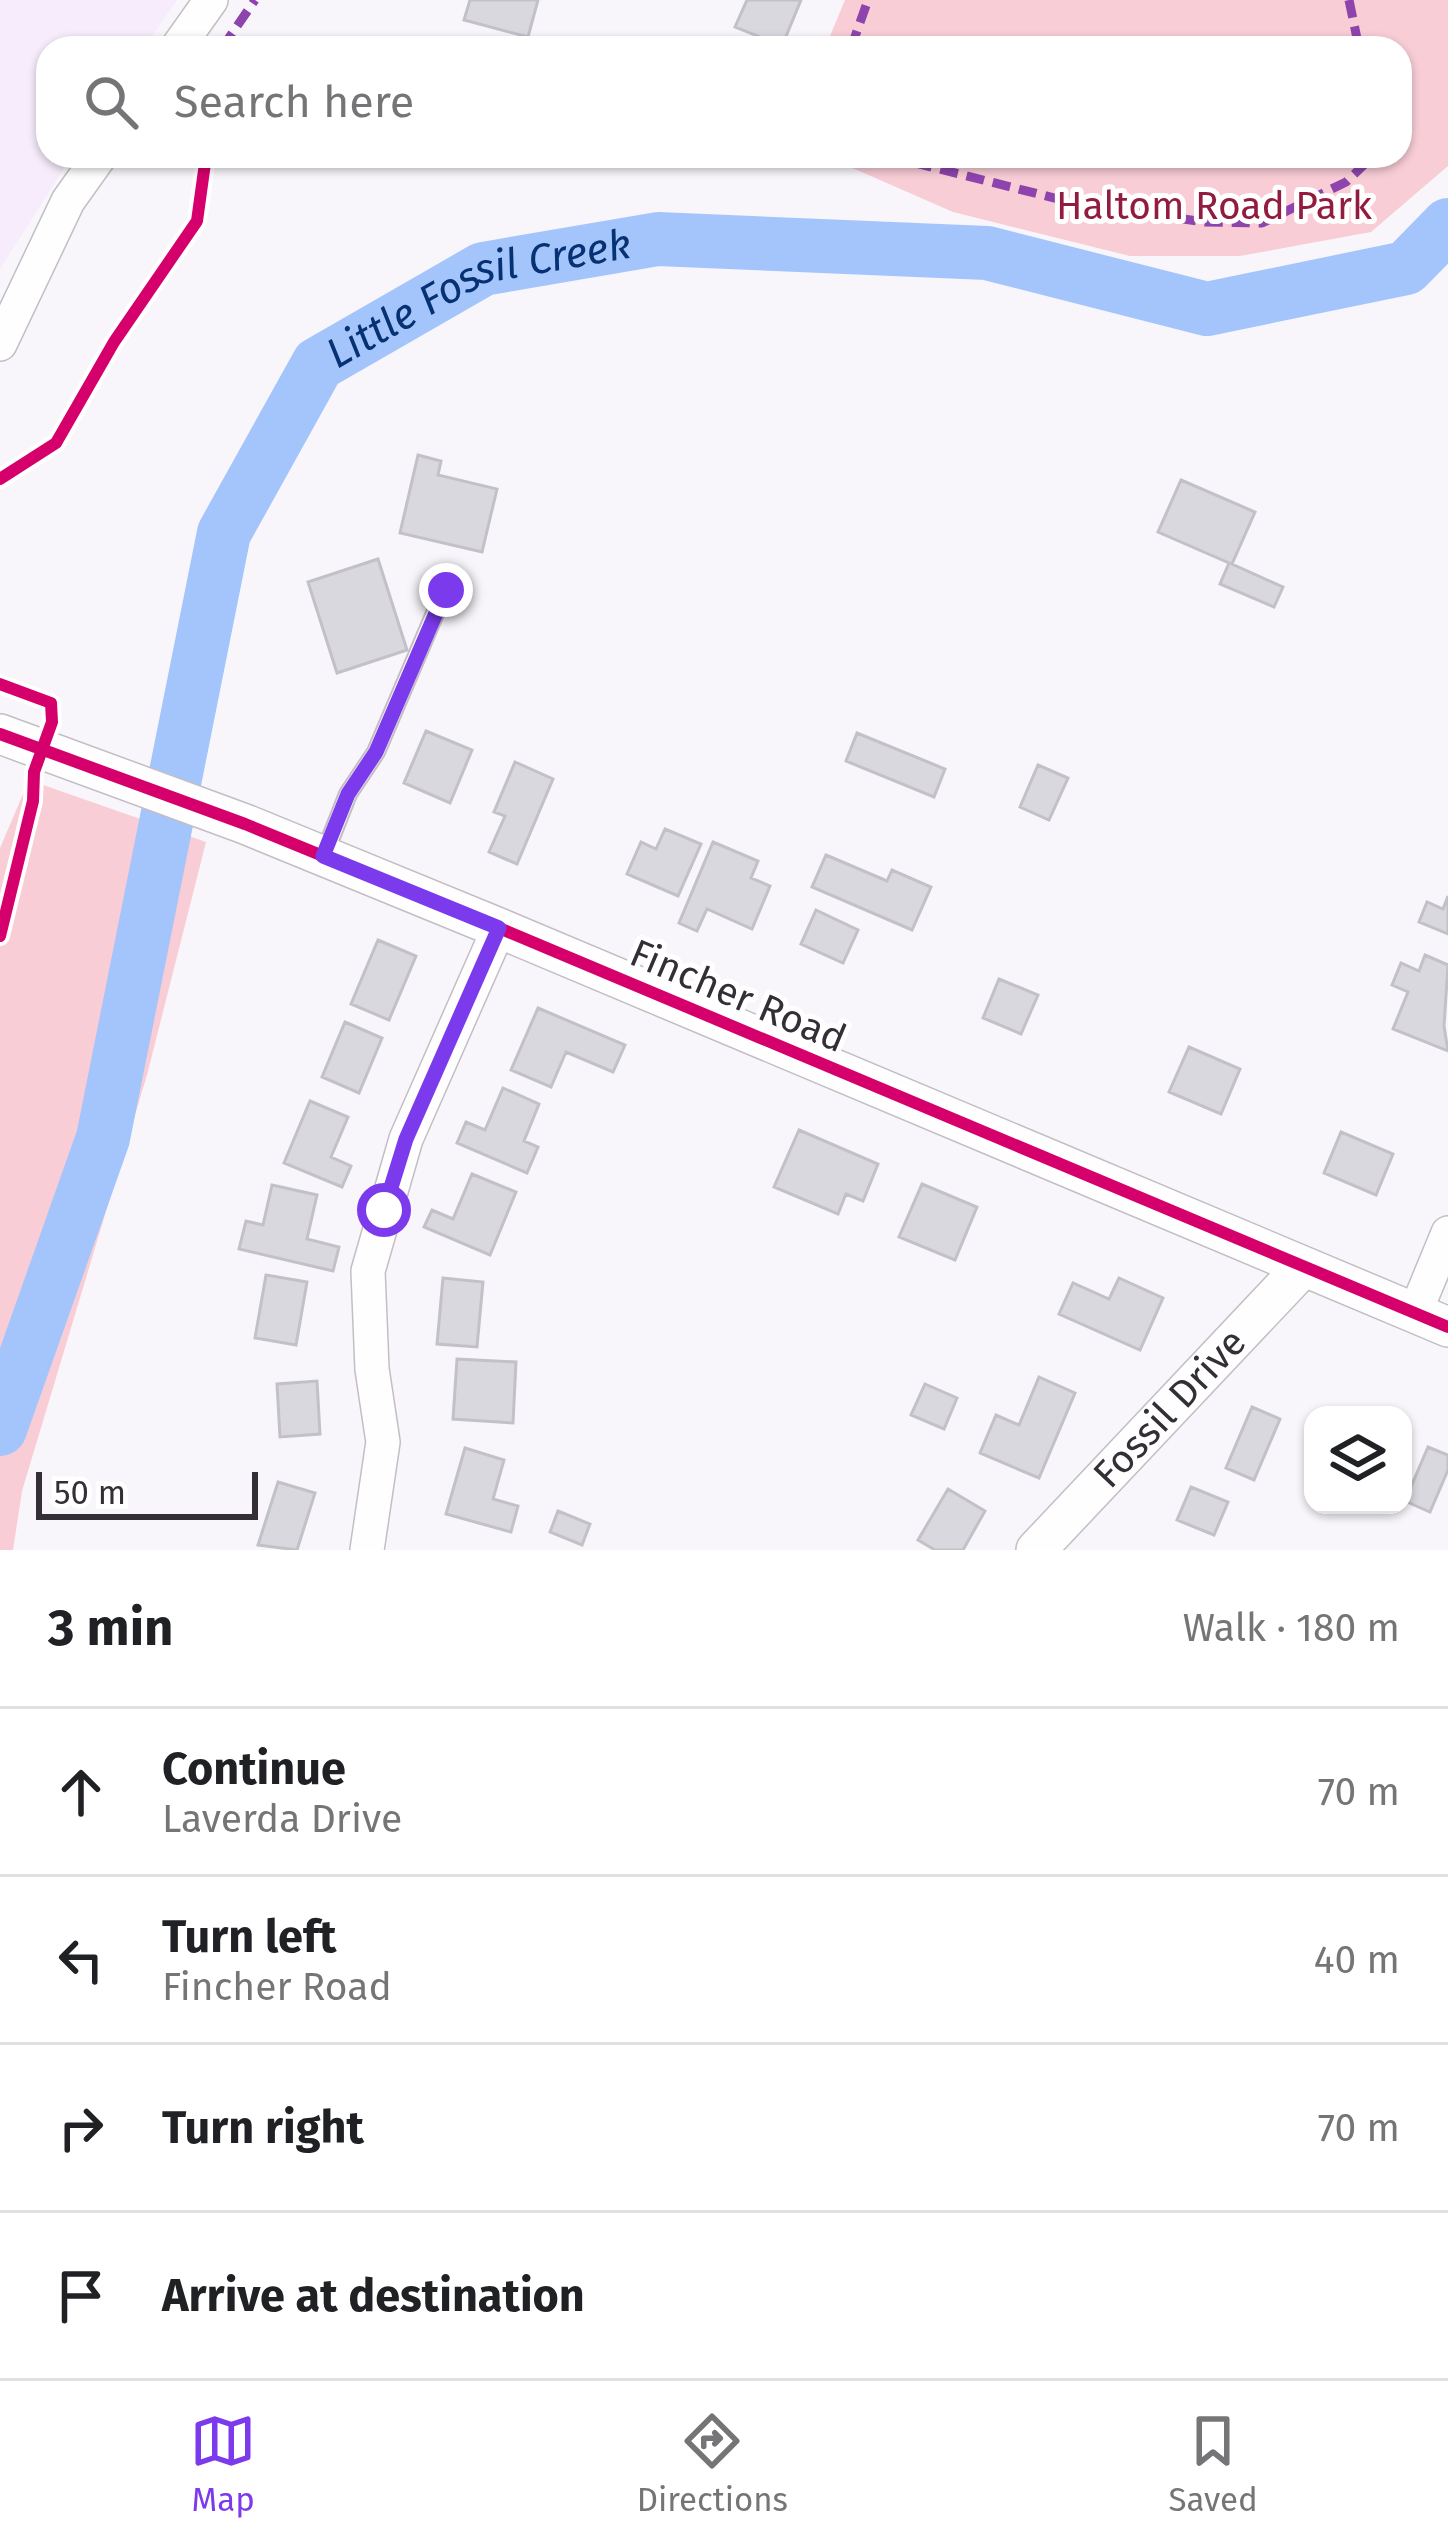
<!DOCTYPE html>
<meta charset="utf-8">
<style>
:root{--surface:#fff;--page:#f2f2f2;--text:#202124;--muted:#757577;--line:#e0e0e0;--accent:#7c3aed}
body{margin:0;font-family:"Fira Sans",sans-serif;background:var(--page);color:var(--text)}
.controls{position:absolute;right:36px;bottom:36px;display:grid;overflow:hidden;border-radius:24px;box-shadow:0 3px 9px #0004}
.controls button{width:108px;height:108px;display:grid;place-items:center;padding:0;border:0;border-bottom:3px solid var(--line);background:var(--surface);color:var(--text);font:60px sans-serif}
.scale{position:absolute;left:36px;bottom:30px;width:222px;box-sizing:border-box;padding-left:12px;border:6px solid #342e37;border-top:0;font-size:33px;line-height:42px;white-space:nowrap;color:#342e37;-webkit-text-stroke:9px #fff;paint-order:stroke}
.stop{position:absolute;width:36px;height:36px;margin:-27px;border:9px solid #7c3aed;border-radius:50%;background:#fff}
.stop.end{background:#7c3aed;border-color:#fff;box-shadow:0 3px 12px #0008}
.list{margin:0;padding:0;list-style:none}
h2{display:flex;justify-content:space-between;align-items:center;height:156px;margin:0;padding:0 48px;font-size:51px}
h2 small{font-size:39px;font-weight:400;color:var(--muted)}
.list li{display:grid;grid-template-columns:78px 1fr auto;gap:36px;align-items:center;box-sizing:border-box;height:168px;padding:0 48px;border-top:3px solid var(--line)}
.list b{display:block;font-size:45px;white-space:nowrap}
.list p{margin:0;font-size:39px;white-space:nowrap;color:var(--muted)}
.list em{font-size:39px;font-style:normal;color:var(--muted)}
.icon{flex:none;width:66px;height:66px;fill:none;stroke:currentColor;stroke-width:2;stroke-linecap:round;stroke-linejoin:round}
.map{position:relative;flex:none;width:1448px;height:1550px;overflow:hidden}
.search{position:absolute;background:var(--surface);box-shadow:0 3px 9px #0004;left:36px;right:36px;top:36px;height:132px;display:flex;align-items:center;gap:30px;box-sizing:border-box;padding:0 42px;border-radius:36px;color:var(--muted);font-size:45px}
.sheet{height:828px;background:var(--surface)}
nav{display:flex;justify-content:space-around;align-items:center;box-sizing:border-box;height:168px;border-top:3px solid var(--line);background:var(--surface);font-size:33px;color:var(--muted)}
nav a{display:grid;justify-items:center;gap:6px}
nav .on{color:var(--accent)}
.map>svg:first-child{display:block}
</style>
<div class="map">
<svg width="1448" height="1550" viewBox="0 0 1448 1550">
<rect width="100%" height="100%" fill="#f9f6fb"/>
<path fill="#f6ecfb" d="M0 0H177L144 48H48V156H72L0 269Z"/>
<path fill="#f8cdd6" d="M845 0H1448V166L1371 232 1240 256H1130L953 212 825 156H1400V48H825Z
M29 780 206 842 147 1075 22 1491 13 1550H0V848Z"/>
<g fill="none" stroke-linecap="round" stroke-linejoin="round">
<path stroke="#a4c5fc" stroke-width="54" id="s1" d="M0 1429 103 1138 224 533 318 364 483 269 658 239 987 253 1207 309 1406 268 1448 225"/>
</g>
<path fill="#d9d8df" stroke="#c3c1c8" stroke-width="3" d="M470 0H538L528 37 464 20Z
M747 0H801L782 46 735 27Z
M418 455 441 461 438 475 497 489 482 552 400 533Z
M1181 480 1255 512 1232 564 1283 587 1274 607 1220 584 1229 563 1158 532Z
M378 559 407 650 337 673 308 582Z
M426 731 472 750 450 803 404 783Z
M857 733 945 769 934 797 846 761Z
M515 762 553 779 517 864 489 852 505 816 494 812Z
M1038 765 1068 778 1049 820 1020 807Z
M665 829 701 844 678 896 627 874 641 842 656 849Z
M713 842 758 861 751 878 770 886 752 929 707 909 697 931 679 923Z
M826 855 887 881 892 870 931 887 912 930 812 887Z
M1448 896V934L1419 922 1427 902 1443 909Z
M816 910 858 930 843 963 801 944Z
M378 940 416 956 389 1020 351 1004Z
M1425 955 1448 965 1444 1026 1448 1051 1393 1029 1408 992 1392 985 1401 963 1419 971Z
M999 979 1038 995 1021 1034 983 1018Z
M538 1008 625 1045 613 1072 566 1052 551 1087 511 1070Z
M345 1022 382 1038 359 1093 322 1077Z
M1189 1047 1240 1069 1221 1114 1169 1092Z
M503 1088 539 1104 524 1141 538 1147 527 1173 457 1143 466 1122 485 1130Z
M310 1101 348 1117 331 1157 351 1166 342 1187 284 1163Z
M799 1130 878 1164 863 1201 846 1194 838 1214 774 1187Z
M1341 1132 1393 1154 1376 1195 1324 1173Z
M472 1174 516 1192 490 1255 424 1227 432 1210 453 1219Z
M922 1184 977 1207 955 1260 899 1237Z
M272 1185 317 1195 307 1239 339 1247 333 1271 239 1249 246 1221 263 1225Z
M266 1275 307 1282 296 1345 255 1338Z
M443 1278 483 1282 477 1347 437 1344Z
M1119 1278 1163 1298 1140 1350 1059 1314 1073 1283 1109 1299Z
M457 1359 516 1362 513 1423 453 1419Z
M1039 1377 1075 1393 1039 1478 980 1453 996 1415 1019 1425Z
M317 1381 320 1434 280 1437 277 1384Z
M925 1384 957 1398 944 1429 911 1415Z
M1252 1407 1280 1419 1254 1480 1226 1468Z
M1428 1447 1448 1455V1470L1430 1512 1405 1501Z
M465 1448 504 1460 493 1499 518 1506 511 1532 446 1514Z
M278 1482 315 1493 297 1550 258 1545Z
M1191 1487 1228 1502 1214 1535 1177 1520Z
M948 1489 985 1511 963 1550H935L918 1540Z
M558 1511 590 1524 582 1545 550 1532Z"/>
<g fill="none" stroke-linecap="round" stroke-linejoin="round">
<g stroke="#c3bec5" stroke-width="20">
<path id="service" d="M324 855 348 794 376 752 445 590"/>
</g>
<g stroke="#c3bec5" stroke-width="36">
<path id="minor" d="M177 48 211 0
M0 344 68 201 100 156
M1415 1313 1448 1233
M367 1550 383 1442 372 1369 368 1271 406 1139 499 928"/>
</g>
<g stroke="#c3bec5" stroke-width="42">
<g id="tertiary">
<path d="M0 734 245 824 499 928 1448 1327"/>
<path id="s2" d="M1036 1550 1303 1267"/>
</g>
</g>
<use href="#service" stroke="#fefefe" stroke-width="16"/>
<use href="#minor" stroke="#fefefe" stroke-width="33"/>
<use href="#tertiary" stroke="#fefefe" stroke-width="39"/>
<path stroke="#8e44ad" stroke-width="9" stroke-dasharray="18 9" stroke-linecap="butt" d="M1349 0 1359 48
M222 48 255 0
M851 48 868 0
M888 156 1078 204 1205 222 1262 223 1346 182 1373 156"/>
<g stroke="#fff" stroke-width="20">
<path id="cycleway" d="M0 479 56 443 114 342 197 221 206 156
M0 684 51 703 52 722 34 772 33 801 0 936
M0 734 245 824 499 928 1448 1327"/>
</g>
<use href="#cycleway" stroke="#d6006c" stroke-width="12"/>
</g>
<g fill="none" stroke-linecap="round" stroke-linejoin="round">
<path stroke="#7c3aed" stroke-width="15" d="M384 1210 406 1139 499 928 323 856 348 794 376 752 446 590"/>
</g>
<g text-anchor="middle" dominant-baseline="central" stroke-width="10" stroke-linejoin="round" paint-order="stroke">
<g font-size="39" fill="#911c3f" stroke="#fff">
<text x="1214" y="206">Haltom Road Park</text>
</g>
<g font-size="39" fill="#342e37" stroke="#fff">
<text transform="translate(738 996) rotate(23)">Fincher Road</text>
<text stroke="none"><textPath href="#s2" startOffset="195">Fossil Drive</textPath></text>
</g>
<g font-size="42" font-style="italic" fill="#063173" stroke="#fff">
<text stroke="none"><textPath href="#s1" startOffset="1296">Little Fossil Creek</textPath></text>
</g>
</g>
</svg>
<div class="controls">
<button><svg class="icon" aria-label="layers" viewBox="0 0 24 24"><path d="M12 4l9 5-9 5-9-5zM3 14l9 5 9-5"/></svg></button>
</div>
<div class="scale">50 m</div>
<div class="stop" style="left:384px;top:1210px"></div>
<div class="stop end" style="left:446px;top:590px"></div>
<div class="search"><svg class="icon" aria-label="search" viewBox="0 0 24 24"><circle cx="10" cy="10" r="6"/><path d="M15 15l6 6"/></svg>Search here</div>
</div>
<section class="sheet">
<h2>3 min<small>Walk · 180 m</small></h2>
<ul class="list">
<li><svg class="icon" aria-label="ahead" viewBox="0 0 24 24"><path d="M12 20V5M6 11l6-6 6 6"/></svg><div><b>Continue</b><p>Laverda Drive</p></div><em>70 m</em></li>
<li><svg class="icon" aria-label="left" viewBox="0 0 24 24"><path d="M17 20v-9H6M10 6l-5 5 5 5"/></svg><div><b>Turn left</b><p>Fincher Road</p></div><em>40 m</em></li>
<li><svg class="icon" aria-label="right" viewBox="0 0 24 24"><path d="M7 20v-9h11M14 6l5 5-5 5"/></svg><div><b>Turn right</b></div><em>70 m</em></li>
<li><svg class="icon" aria-label="arrive" viewBox="0 0 24 24"><path d="M6 21V4h12l-3 4 3 4H6"/></svg><div><b>Arrive at destination</b></div></li>
</ul>
</section>
<nav>
<a class="on"><svg class="icon" aria-label="map" viewBox="0 0 24 24"><path d="M3 6l6-2 6 2 6-2v14l-6 2-6-2-6 2zM9 4v14M15 6v14"/></svg>Map</a>
<a><svg class="icon" aria-label="directions" viewBox="0 0 24 24"><path d="M12 3l9 9-9 9-9-9zM9 14v-3h6M13 9l2 2-2 2"/></svg>Directions</a>
<a><svg class="icon" aria-label="saved" viewBox="0 0 24 24"><path d="M7 4h10v16l-5-4-5 4z"/></svg>Saved</a>
</nav>
